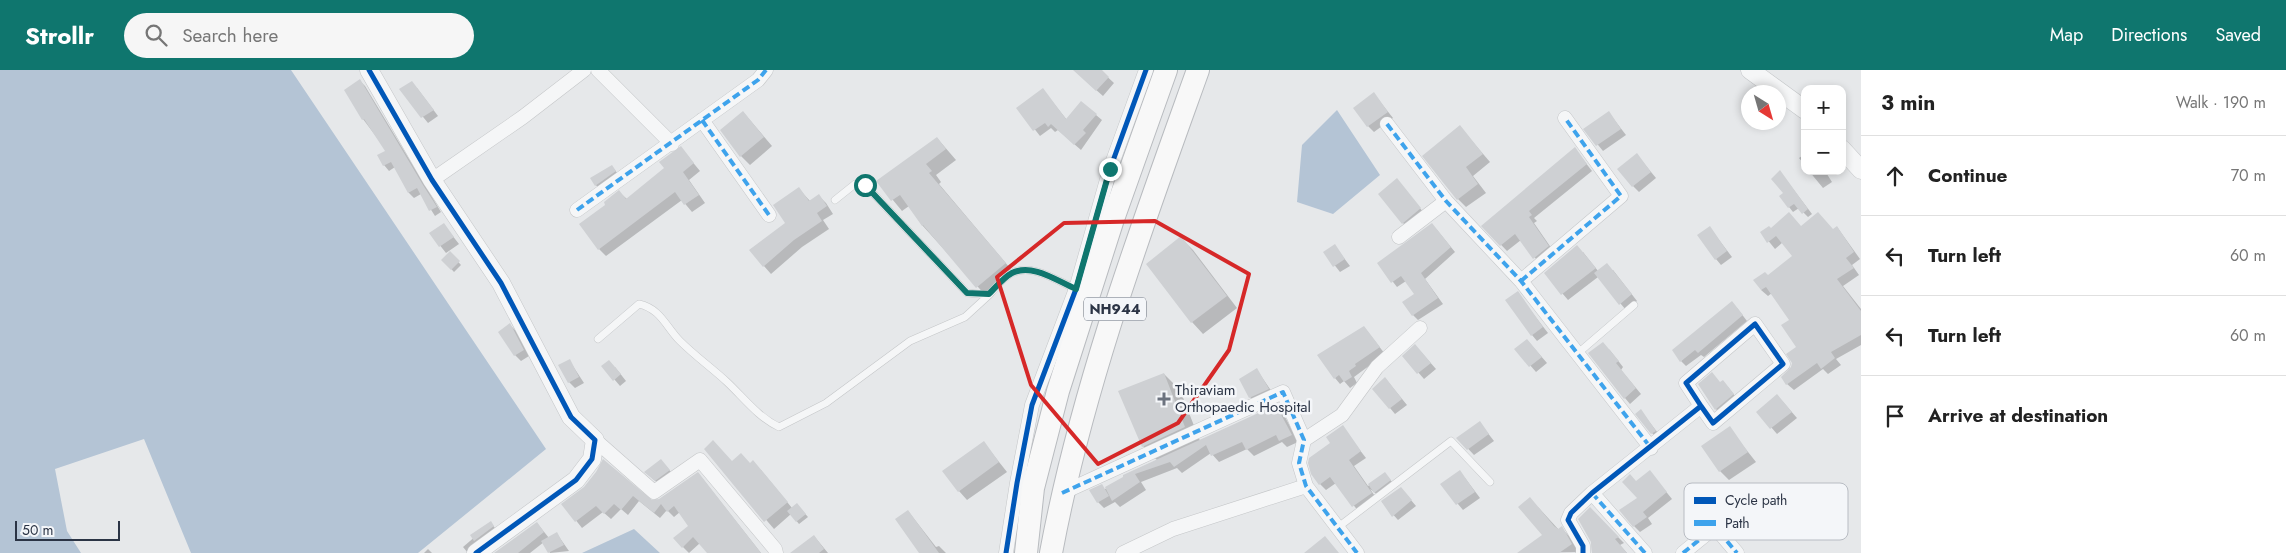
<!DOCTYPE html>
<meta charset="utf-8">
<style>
:root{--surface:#fff;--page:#f6f6f6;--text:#222;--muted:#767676;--line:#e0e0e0;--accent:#0f766e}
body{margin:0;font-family:Jost,sans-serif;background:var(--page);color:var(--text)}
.controls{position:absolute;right:15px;top:15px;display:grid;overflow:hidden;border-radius:10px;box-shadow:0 2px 8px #0003}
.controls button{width:45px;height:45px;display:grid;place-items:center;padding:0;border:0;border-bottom:1px solid var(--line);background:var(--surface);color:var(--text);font:25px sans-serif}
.compass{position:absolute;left:1741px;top:15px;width:45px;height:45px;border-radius:50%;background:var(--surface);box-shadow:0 2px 8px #0003;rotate:143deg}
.scale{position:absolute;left:15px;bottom:12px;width:105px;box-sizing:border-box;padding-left:5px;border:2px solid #2b3445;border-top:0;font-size:14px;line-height:18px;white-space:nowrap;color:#2b3445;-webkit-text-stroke:4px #f4f6f9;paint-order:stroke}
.stop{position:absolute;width:15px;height:15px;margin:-11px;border:4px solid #0f766e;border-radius:50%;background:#fff}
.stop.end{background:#0f766e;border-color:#fff;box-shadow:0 1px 5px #0008}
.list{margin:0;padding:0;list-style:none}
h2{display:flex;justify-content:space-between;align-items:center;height:65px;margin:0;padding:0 20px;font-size:21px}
h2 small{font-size:16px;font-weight:400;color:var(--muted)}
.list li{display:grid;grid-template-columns:32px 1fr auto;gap:15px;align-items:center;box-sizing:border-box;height:80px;padding:0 20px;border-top:1px solid var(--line)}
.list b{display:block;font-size:19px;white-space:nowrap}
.list em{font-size:16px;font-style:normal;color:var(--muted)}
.icon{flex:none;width:28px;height:28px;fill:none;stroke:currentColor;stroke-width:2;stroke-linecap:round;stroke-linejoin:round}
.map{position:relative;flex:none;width:1861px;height:483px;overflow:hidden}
header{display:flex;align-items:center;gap:30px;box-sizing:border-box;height:70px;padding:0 25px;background:var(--accent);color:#fff}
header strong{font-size:24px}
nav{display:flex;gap:28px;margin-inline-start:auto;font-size:18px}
.search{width:350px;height:45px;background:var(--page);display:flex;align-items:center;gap:12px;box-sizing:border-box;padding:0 18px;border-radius:28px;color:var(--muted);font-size:19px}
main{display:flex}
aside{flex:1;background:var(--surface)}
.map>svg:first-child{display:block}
</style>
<header>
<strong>Strollr</strong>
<div class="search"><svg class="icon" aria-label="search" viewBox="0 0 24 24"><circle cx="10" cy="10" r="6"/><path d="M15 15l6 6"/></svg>Search here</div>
<nav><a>Map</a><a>Directions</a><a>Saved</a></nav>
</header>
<main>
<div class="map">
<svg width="1861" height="483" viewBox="0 0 1861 483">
<rect width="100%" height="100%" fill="#e6e8ea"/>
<path fill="#b4c4d5" d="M0 0H291L546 379 418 483H191L144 369 55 399 67 461 81 483H0Z
M1337 40 1380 105 1333 144 1297 132 1302 75Z
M634 459 660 483H582Z"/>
<path fill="#0003" d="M1084 0H1100L1114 13 1103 26 1086 11Z
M360 11 365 16 441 142 435 146 421 124 414 128 409 123 395 97 389 101 384 95 387 81 363 49Z
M417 18 438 46 428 53 401 20Z
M1043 20 1067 50 1096 45 1102 50 1081 80 1058 60 1055 62 1051 58 1040 66 1018 38Z
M1374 24 1393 48 1374 62 1368 56Z
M743 42 772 76 750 95 741 86Z
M1609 43 1626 65 1603 81 1585 59Z
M1460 57 1490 92 1473 106 1486 123 1466 137 1458 129Z
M937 68 956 90 936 105 941 112 939 114 1015 204 988 228 922 155 909 136 902 141 878 112Z
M681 78 700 101 689 110 705 133 692 142 682 130 606 186 599 179 607 135 619 122 627 129 666 98Z
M1575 79 1592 101 1534 148 1537 151 1534 153 1554 182 1540 194 1521 170 1507 181 1483 156Z
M1805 84V95L1799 88Z
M1642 91 1656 108 1639 122 1633 116Z
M614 99 618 104 598 118 592 109Z
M1809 101H1825L1832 112 1823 118Z
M1784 107 1812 144 1808 147 1799 138 1793 142 1789 137Z
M1397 110 1428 148 1412 162 1403 153Z
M799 119 810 131 819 126 826 133 833 144 823 150 829 159 802 177 771 204 750 180 787 153Z
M444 155 459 174 446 183 431 164Z
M1801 157 1834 160 1837 157 1860 189 1852 195 1859 205 1843 216 1861 239V275L1836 289 1841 295 1828 304 1823 299 1794 320 1787 314 1797 277 1791 250 1772 223 1768 226 1761 220 1768 207 1794 186 1783 172 1775 179 1762 163 1771 159Z
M1710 158 1732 187 1721 195 1716 189Z
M1437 160 1455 182 1425 209 1443 234 1418 250 1413 245 1415 224 1406 211 1397 217 1379 194Z
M1181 168 1193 180 1237 238 1203 264 1192 252 1147 194Z
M1335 176 1350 196 1340 202 1325 183Z
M1583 182 1598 201 1613 200 1637 231 1626 240 1598 207 1568 230 1545 203Z
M450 183 461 195 454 202 443 190Z
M1517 223 1548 263 1537 271 1532 265Z
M1737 238 1747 251 1704 287 1701 285 1686 296 1681 291Z
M510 255 516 261 529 286 521 291 515 285Z
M1364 257 1385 284 1354 307 1357 313 1350 318 1344 311 1340 314 1335 308Z
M1527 270 1547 293 1536 302 1516 279Z
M1609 279 1623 297 1621 300 1641 324 1630 334 1625 328Z
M1421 282 1436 299 1424 309 1404 286Z
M569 290 584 313 575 318 569 312Z
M603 296 615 297 626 311 620 316Z
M1257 300 1274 325 1256 333 1250 327Z
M1164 304 1180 320 1200 371 1276 336 1283 343 1298 372 1287 377 1282 372 1254 386 1247 379 1219 392 1211 383 1182 403 1177 398 1141 412 1146 420 1120 437 1115 432 1104 438 1098 432 1105 419 1157 390 1143 376Z
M1385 308 1407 335 1395 344 1390 338Z
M1721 314 1728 317 1738 330 1720 344 1716 339Z
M1783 332 1797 348 1777 364 1758 342Z
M1641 341 1661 367 1658 369 1652 363Z
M1480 353 1494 371 1474 385 1458 368Z
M1342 357 1366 388 1354 396 1368 416 1385 404 1393 413 1378 425 1370 419 1377 429 1359 442 1336 413 1326 420 1320 414 1332 373Z
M1729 358 1756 392 1729 410 1720 401Z
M984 373 1007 402 967 430 959 421Z
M705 379 732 392 750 395 761 400 792 438 799 437 808 447 799 454 791 444 774 459Z
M666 396 675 407 661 416 652 408Z
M598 403 652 432 659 430 698 403 761 483H709L700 473 689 483 683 477 690 456 680 442 674 447 667 440 660 448 639 431 628 445 621 439 611 449 603 442 582 458 563 434 585 418Z
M1465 408 1480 428 1463 440 1442 415Z
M1655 408 1672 429 1648 448 1652 454 1640 462 1634 456 1639 428 1636 413Z
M1405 423 1416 436 1398 450 1382 432Z
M1538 437 1559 460 1561 458 1569 466 1579 482 1530 483 1544 465Z
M1590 439 1624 473 1620 475 1627 483H1592Z
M908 441 936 477 939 476 946 483H921Z
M491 453 498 462 468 483 463 477Z
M537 453 549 468 557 464 569 481 550 483 544 472 530 483H496Z
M814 466 828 483H792Z
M428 479 432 483H424Z"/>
<path fill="#ced0d3" d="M1073 0H1102L1109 7 1096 21Z
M360 9 423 115 437 137 429 141 417 118 408 123 391 92 383 96 377 85 385 81 364 49 362 50 344 20Z
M412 11 434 40 421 48 399 19Z
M1043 18 1066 49 1081 31 1097 44 1083 60 1086 63 1074 75 1051 54 1048 57 1045 53 1033 61 1016 38Z
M1374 22 1388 42 1367 57 1353 38Z
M743 41 764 67 740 87 720 60Z
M1609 41 1621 59 1596 76 1583 59Z
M1460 55 1483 84 1466 97 1478 114 1457 130 1422 86Z
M937 67 946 79 926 94 932 101 929 103 1006 193 976 218 923 155 922 156 900 125 891 131 876 111Z
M681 76 694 93 683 102 699 125 684 135 675 122 598 180 579 154 605 135 604 132 619 120 626 129 664 98 659 92Z
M1575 77 1587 94 1529 141 1532 145 1529 147 1549 176 1533 189 1515 164 1500 176 1481 156Z
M1637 83 1651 102 1632 117 1617 99Z
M612 95 616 101 595 116 590 108Z
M1780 100 1808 139 1802 144 1794 134 1788 138 1779 126 1783 123 1771 109Z
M1397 108 1421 138 1402 154 1378 124Z
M799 117 809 131 819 124 827 136 817 143 822 151 794 170 763 197 749 180 785 153 773 135Z
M1789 142 1801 156 1818 142 1833 159 1837 156 1854 182 1846 188 1854 198 1837 209 1861 241V265L1831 282 1835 288 1821 299 1817 293 1786 315 1781 307 1791 297 1792 293 1786 284 1796 277 1781 255 1789 250 1766 217 1761 220 1753 210 1765 202 1768 205 1792 186 1776 166 1767 173 1760 162 1769 156 1771 158Z
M444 153 454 167 439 177 429 163Z
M1432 153 1451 177 1421 203 1438 228 1412 246 1402 232 1414 224 1401 206 1391 213 1377 193Z
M1710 156 1727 181 1715 190 1697 165Z
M1181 166 1227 226 1191 253 1146 194Z
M1335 174 1345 189 1333 197 1323 182Z
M1577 175 1596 198 1561 225 1544 203Z
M450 181 460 191 451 200 441 190Z
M1607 193 1632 224 1619 235 1594 203Z
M1518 221 1543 257 1531 266 1505 230Z
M1732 231 1743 245 1698 283 1695 280 1680 292 1672 280Z
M510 253 524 280 514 286 498 262Z
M1364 256 1380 277 1355 294 1356 296 1349 301 1352 307 1344 312 1339 305 1334 309 1317 285Z
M1527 269 1542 287 1529 297 1514 279Z
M1603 272 1619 291 1616 293 1636 318 1624 329 1588 283Z
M1415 274 1431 293 1417 304 1402 286Z
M570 289 579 307 568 313 558 295Z
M609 290 621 304 613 311 601 296Z
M1257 298 1269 319 1249 328 1239 309Z
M1712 302 1720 312 1723 310 1734 324 1715 340 1698 314Z
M1164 303 1185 357 1142 377 1118 321Z
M1385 307 1402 329 1389 339 1372 319Z
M1777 324 1792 342 1770 359 1756 342Z
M1276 335 1292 365 1279 371 1276 365 1246 380 1242 372 1211 386 1206 375 1174 397 1170 392 1135 404 1140 412 1112 431 1105 417 1123 407V405Z
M1641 339 1656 361 1651 364 1635 344Z
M1480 351 1489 364 1467 380 1456 368Z
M1343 355 1361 381 1349 390 1372 423 1352 437 1330 407 1319 415 1311 404 1308 393 1309 388 1330 373 1326 367Z
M1730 356 1748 382 1719 402 1701 376Z
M713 370 732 391 741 383 750 393 753 390 788 432 764 452 704 379Z
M984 371 999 392 958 422 942 401Z
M603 389 652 430 659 429 698 402 761 483H707L693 467 682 478 673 468 688 456 674 436 667 442 661 434 654 443 633 426 621 440 614 434 604 444 596 436 575 452 561 434 584 417 596 402Z
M661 389 670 400 655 411 644 402Z
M1460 400 1475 422 1456 435 1440 414Z
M1650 400 1667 422 1643 442 1647 447 1633 457 1619 440 1637 428 1622 412 1630 404 1636 411Z
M1385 402 1391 410 1374 423 1368 414Z
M1102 414 1109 426 1097 433 1089 420Z
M1401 417 1412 430 1392 447 1381 431Z
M1530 427 1554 456 1558 459 1562 456 1572 474 1559 483H1517L1542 465 1518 437Z
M797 433 806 444 796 452 787 441Z
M1590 437 1619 467 1615 469 1627 483H1592L1591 472 1578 449Z
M908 440 939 483H919L895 449Z
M491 451 494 456 474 471 470 465Z
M537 452 544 462 518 483H494Z
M557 462 564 475 548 483 541 471Z
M814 465 824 479 819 483H790Z
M1325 466 1339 483H1304Z"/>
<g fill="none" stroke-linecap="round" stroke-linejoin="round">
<g stroke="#c4c6c8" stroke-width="8">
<path id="service" d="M835 130 855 114 865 115 967 223 989 225C995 218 1004 207 1012 203 1033 193 1057 211 1076 219
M598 269 639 234C661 239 666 257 680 271 695 286 712 298 727 312 744 328 758 347 779 357L826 333 910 271 965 247 989 225
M1577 284 1634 235
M1337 458 1451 371 1490 412"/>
</g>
<g stroke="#c4c6c8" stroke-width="15">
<path id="minor" d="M598 0 672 74
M702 50 769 145
M1387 54 1446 131 1521 211 1651 378
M432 110 523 47 584 0
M577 140 758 10 766 0
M1399 167 1446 131
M1521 211 1621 126 1565 48
M595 370 654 422 700 390 775 479 776 483
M1304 370 1342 345 1377 297 1420 258
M1062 423 1283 322 1304 370 1299 393 1306 416 1357 483
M1592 423 1645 483
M1006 483 1017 413 1032 335 1076 219 1110 99 1146 0
M1123 483 1173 459 1306 416
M1583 483V476L1568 450 1571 443 1592 423 1701 336 1713 353 1783 294 1755 254 1686 313 1701 336
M1683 483 1715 457 1737 483"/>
</g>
<g stroke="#c4c6c8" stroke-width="19">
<path id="tertiary" d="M369 0 432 110 501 213 571 347 595 370 592 389 576 410 476 483
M1750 0 1805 40
M1842 79 1861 100"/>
</g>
<g stroke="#b8bbbf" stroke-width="24">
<path id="trunk" d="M1026 483 1033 418 1058 321 1113 149 1166 0
M1051 483C1082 317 1141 159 1198 0"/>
</g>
<use href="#service" stroke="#f5f6f7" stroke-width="7"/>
<use href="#minor" stroke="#f5f6f7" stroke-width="14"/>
<use href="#tertiary" stroke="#f5f6f7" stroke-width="18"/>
<use href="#trunk" stroke="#f8f8f8" stroke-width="22"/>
<path stroke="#3ea3ec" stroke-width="4" stroke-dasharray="8 4" stroke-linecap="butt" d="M702 50 769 145
M1387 54 1446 131 1521 211 1651 378
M577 140 758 10 766 0
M1521 211 1621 126 1565 48
M1062 423 1283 322 1304 370 1299 393 1306 416 1357 483
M1592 423 1645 483
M1683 483 1715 457 1737 483"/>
<g stroke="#f4f6f9" stroke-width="8">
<path id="cycleway" d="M369 0 432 110 501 213 571 347 595 370 592 389 576 410 476 483
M1006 483 1017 413 1032 335 1076 219 1110 99 1146 0
M1583 483V476L1568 450 1571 443 1592 423 1701 336 1713 353 1783 294 1755 254 1686 313 1701 336"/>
</g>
<use href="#cycleway" stroke="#0057b8" stroke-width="5"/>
</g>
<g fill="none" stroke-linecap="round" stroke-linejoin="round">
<path stroke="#0f766e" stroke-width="6" d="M865 115 967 223 989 224C995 218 1004 207 1012 203 1033 193 1057 211 1076 219L1110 99"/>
</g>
<path fill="none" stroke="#d62828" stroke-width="4" stroke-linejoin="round" d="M1155 151 1249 204 1229 280 1178 353 1098 394 1031 315 997 207 1064 153Z"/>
<path fill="#6c737f" stroke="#f4f6f9" stroke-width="2" d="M1161.5 321.5h5v5h5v5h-5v5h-5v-5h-5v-5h5z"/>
<g text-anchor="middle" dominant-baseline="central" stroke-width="5" stroke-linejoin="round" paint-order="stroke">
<rect fill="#f4f6f9" stroke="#676e7b" stroke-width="1" x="1084" y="227.5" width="62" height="23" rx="4"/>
<g font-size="14" font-weight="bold" fill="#2b3445">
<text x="1115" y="239">NH944</text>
</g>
<g font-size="15" fill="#2b3445" stroke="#f4f6f9" text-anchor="start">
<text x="1175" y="320">Thiraviam<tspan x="1175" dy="17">Orthopaedic Hospital</tspan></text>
</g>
</g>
<rect x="1684" y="413" width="164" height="57" rx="8" fill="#f4f6f9" stroke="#b8bcc3" stroke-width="1"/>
<rect x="1694" y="427" width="22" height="7" fill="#0057b8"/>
<rect x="1694" y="450" width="22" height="6" fill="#3ea3ec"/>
<g font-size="14" fill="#2b3445">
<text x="1725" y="435">Cycle path</text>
<text x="1725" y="458">Path</text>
</g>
</svg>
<div class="controls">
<button>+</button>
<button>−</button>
</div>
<svg class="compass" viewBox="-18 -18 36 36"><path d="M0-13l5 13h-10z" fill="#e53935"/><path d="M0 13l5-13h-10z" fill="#767676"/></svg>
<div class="scale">50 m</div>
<div class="stop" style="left:865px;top:115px"></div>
<div class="stop end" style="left:1110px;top:99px"></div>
</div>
<aside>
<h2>3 min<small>Walk · 190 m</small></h2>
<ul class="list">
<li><svg class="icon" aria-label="ahead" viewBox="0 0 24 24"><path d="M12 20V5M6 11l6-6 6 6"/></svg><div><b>Continue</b></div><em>70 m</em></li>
<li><svg class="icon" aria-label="left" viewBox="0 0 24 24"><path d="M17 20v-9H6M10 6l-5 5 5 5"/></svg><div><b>Turn left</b></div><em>60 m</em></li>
<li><svg class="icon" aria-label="left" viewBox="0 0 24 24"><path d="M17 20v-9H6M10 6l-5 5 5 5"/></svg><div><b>Turn left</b></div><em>60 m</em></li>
<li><svg class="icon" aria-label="arrive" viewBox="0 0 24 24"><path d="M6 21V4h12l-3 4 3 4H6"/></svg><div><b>Arrive at destination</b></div></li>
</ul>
</aside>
</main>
